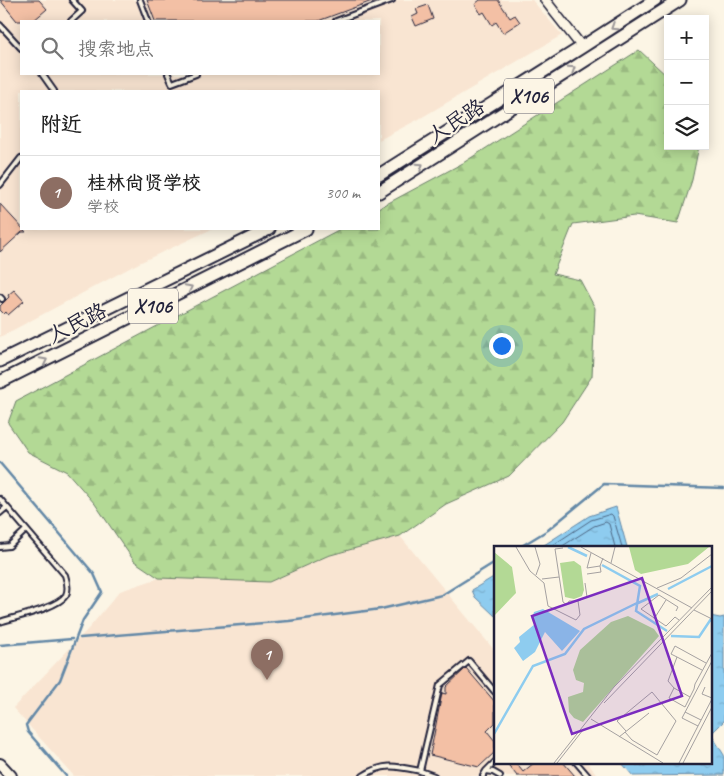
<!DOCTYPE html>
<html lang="zh">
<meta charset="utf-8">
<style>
:root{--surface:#fff;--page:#f6f6f6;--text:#222;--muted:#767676;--line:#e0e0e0;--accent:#1a73e8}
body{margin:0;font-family:Caveat,"LXGW WenKai TC",sans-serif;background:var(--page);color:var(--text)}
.controls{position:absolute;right:15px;top:15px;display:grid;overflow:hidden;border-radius:0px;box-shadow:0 2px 12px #0003}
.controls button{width:45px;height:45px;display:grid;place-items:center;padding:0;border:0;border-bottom:1px solid var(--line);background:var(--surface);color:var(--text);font:25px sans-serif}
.you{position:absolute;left:501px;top:345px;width:18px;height:18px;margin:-12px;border:4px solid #fff;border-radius:50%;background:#1a73e8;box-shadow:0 0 0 8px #1a73e833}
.badge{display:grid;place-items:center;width:32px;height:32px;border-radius:50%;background:var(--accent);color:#fff;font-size:16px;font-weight:700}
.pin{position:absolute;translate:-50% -41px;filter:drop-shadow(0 1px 2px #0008)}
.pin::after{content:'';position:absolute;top:26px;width:18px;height:15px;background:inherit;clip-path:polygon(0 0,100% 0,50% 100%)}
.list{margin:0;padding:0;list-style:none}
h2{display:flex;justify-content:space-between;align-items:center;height:65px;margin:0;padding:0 20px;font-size:21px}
h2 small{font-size:16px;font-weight:400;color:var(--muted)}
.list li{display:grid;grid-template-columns:32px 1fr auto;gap:15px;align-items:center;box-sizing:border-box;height:75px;padding:0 20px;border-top:1px solid var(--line)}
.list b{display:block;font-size:19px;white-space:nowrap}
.list p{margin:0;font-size:16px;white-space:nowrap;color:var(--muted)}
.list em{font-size:16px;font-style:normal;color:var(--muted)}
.icon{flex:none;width:28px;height:28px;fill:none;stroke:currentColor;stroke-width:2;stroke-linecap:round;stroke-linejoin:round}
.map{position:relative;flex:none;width:724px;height:776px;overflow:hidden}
.search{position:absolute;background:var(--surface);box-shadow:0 2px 12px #0003;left:20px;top:20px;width:360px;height:55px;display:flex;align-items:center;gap:12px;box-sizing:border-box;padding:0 18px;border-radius:0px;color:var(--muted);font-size:19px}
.panel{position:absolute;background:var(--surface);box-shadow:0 2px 12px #0003;left:20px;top:90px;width:360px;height:140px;border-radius:0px}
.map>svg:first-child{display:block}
</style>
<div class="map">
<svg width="724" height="776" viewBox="0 0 724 776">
<defs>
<pattern id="forest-firs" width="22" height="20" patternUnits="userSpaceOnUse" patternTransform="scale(1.25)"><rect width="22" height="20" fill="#b3d995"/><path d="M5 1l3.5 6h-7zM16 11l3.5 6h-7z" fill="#9aba81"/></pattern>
<pattern id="water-ripples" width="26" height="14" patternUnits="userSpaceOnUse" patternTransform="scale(1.25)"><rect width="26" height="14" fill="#8eccef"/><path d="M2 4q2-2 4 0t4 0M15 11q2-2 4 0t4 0" fill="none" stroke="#7aafce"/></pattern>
</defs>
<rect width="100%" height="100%" fill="#fcf5e5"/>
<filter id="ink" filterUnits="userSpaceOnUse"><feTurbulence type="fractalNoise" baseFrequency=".02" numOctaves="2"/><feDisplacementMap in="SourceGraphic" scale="10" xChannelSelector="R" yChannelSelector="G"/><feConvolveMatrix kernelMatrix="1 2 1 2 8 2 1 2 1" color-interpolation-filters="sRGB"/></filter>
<g filter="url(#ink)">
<path fill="#f9e5d2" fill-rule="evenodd" d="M0 0H532L562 35 419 119 379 140V91H21V229H212L139 263 0 337ZM21 21H379V74H21Z
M400 536 495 651V762H587L598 776H74L13 708 89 628 120 591 159 578 269 582 327 556Z"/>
<path fill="url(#forest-firs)" stroke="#6a7e68" d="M639 50 668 77V146H699L692 180 678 223 634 216 573 224 553 274 580 280 595 308 592 376 562 422 509 476 446 504 400 536 327 556 269 582 159 578 134 561 95 504 67 472 28 452 8 423 16 401 340 229H379V208L463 163Z"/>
<path fill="url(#water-ripples)" stroke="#6388a7" d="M616 507 627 547H541L589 516Z
M495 576V616L475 597 472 590Z
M710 616 720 618 724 617V721L711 734 724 755V775L633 776 621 762H710Z"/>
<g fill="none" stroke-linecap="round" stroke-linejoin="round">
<path stroke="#4d6683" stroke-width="1" d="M550 547 591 520 611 514 613 516 622 547
M561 547 594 526 606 522 609 524 615 547"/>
<path stroke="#6388a7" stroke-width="2.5" d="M0 463 94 574 102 592 83 620 60 680 26 725 28 732 66 776
M520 547 548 530 604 484 724 488
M80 638 289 621 381 609 442 595 495 562
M0 645 72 639"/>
</g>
<path fill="#f3c0a5" stroke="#22223b" d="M0 0H39L47 9 33 21H17Z
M147 0H372V1L318 21H155Z
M480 0H498L510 18 515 15 520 22 503 33 496 22 492 25 484 12 481 14 475 4Z
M428 5 433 19 416 26 412 17 418 14 416 9Z
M0 204 26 232H22L0 252Z
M14 290 24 301 8 315 6 312 4 314 0 310V306L9 297 8 295Z
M466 668 495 702V723L487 731 495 741V752L479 767 430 755 442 693 446 694V687Z
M506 762H515L523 772 535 762H563L575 776H517Z"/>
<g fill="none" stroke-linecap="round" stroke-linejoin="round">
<g stroke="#22223b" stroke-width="8">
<path id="service" d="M140 0 148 21
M71 21 82 11 72 0
M336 21 392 0
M0 25 21 48
M42 74 54 91
M168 74 172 83 196 74
M0 185 21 158
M0 297 2 299
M0 499 65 575C67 581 69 589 66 595 58 608 15 617 0 622
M0 513 7 507
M0 547 9 546 26 530
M576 762 588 776
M486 771 495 762
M363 776C384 762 397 766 420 771
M434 776 420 771 440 685 469 661 495 692
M483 776 486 771 493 772 500 776"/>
</g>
<g stroke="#22223b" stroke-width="12">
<path id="tertiary" d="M545 0 582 47"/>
</g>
<g stroke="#22223b" stroke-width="14">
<path id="secondary" d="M0 764 11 776"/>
</g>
<g stroke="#22223b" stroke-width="15">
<path id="primary" d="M379 175 582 47 655 0
M379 192 680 0
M0 361 269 229
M0 382 306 229"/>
</g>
<use href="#service" stroke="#fcf5e5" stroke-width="4"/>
<use href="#tertiary" stroke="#fcf5e5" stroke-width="9"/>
<use href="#secondary" stroke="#fcf5e5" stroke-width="10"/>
<use href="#primary" stroke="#fcf5e5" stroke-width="11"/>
</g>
<defs><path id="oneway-chevron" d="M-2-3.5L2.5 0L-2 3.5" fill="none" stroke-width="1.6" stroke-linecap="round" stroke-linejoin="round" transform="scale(1.25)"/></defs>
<g stroke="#9a9698">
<use href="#oneway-chevron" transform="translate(614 27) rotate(147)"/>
<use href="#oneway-chevron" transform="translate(572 69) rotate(-33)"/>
<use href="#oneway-chevron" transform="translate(420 166) rotate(-33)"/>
<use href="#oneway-chevron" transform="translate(189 288) rotate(-27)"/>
<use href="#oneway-chevron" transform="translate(44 361) rotate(-27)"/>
</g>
</g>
<g text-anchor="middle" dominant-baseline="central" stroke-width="4.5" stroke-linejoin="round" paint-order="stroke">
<g fill="#fcf5e5" stroke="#63616e" stroke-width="1">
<rect x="504" y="78.5" width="50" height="35" rx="4"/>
<rect x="128" y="288.5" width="50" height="35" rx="4"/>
</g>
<g font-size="20" font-weight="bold" fill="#22223b">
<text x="529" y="96">X106</text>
<text x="153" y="306">X106</text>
</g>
<g font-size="21" fill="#22223b" stroke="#fcf5e5">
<text transform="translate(456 121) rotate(-33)">人民路</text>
<text transform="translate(77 323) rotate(-27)">人民路</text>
</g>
</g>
<g transform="translate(494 546)">
<rect width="218" height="218" fill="#fcf5e5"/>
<path d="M80 15 87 20 90 44 88 50 80 53 71 51 66 17Z" fill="#b3d995"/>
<path d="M135 1H215L194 18 147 28 141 24ZM0 6 18 21 22 47 0 70ZM134 70 160 83 165 90 89 176 80 172 75 166 74 151 89 146 90 137 82 134 79 124 86 104 117 76Z" fill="#b3d995"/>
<path d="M49 63 86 85 68 105 51 86 41 106 29 115 20 102 26 96 25 91 41 78 38 72 40 66Z" fill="#8eccef"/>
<path fill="none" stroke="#8eccef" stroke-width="2.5" d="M74 1 93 10M108 19 146 40 142 65 173 85M174 43 218 20M144 57 164 48M177 90 205 91 217 73M0 188 39 120 71 108 90 83 143 57"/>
<path fill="none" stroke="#a5a1a1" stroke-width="1" d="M22 1 36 25 50 37 54 60 82 74 86 69 84 55H75L73 59 69 56 61 3 69 2M41 1 46 18 42 29M87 1 198 62M97 7 93 22 106 20 109 12M117 17 121 1M93 28 107 26 106 20M48 33 65 31M163 42 187 32 218 8M84 55 93 51 91 37M200 64 218 73M182 65 184 61 165 49 147 63 172 80 181 71 185 74M160 73 172 54M183 111 177 108 181 100 212 117M218 115 188 172 204 180 218 153M211 141 208 148 218 152M180 142 174 135 183 111 208 124M196 151 180 142 175 152 191 161 200 143 201 138 218 107M110 157 218 45M191 166 207 174M97 173 169 217M131 186 138 194 163 209 182 175 158 146 123 175 132 185M125 191 155 167M60 217 120 141 218 41M63 217 89 184M185 217 204 180M189 217 218 161"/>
<path fill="#7b2cbf" fill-opacity="0.15" stroke="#7b2cbf" stroke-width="2.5" d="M148 32 188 150 78 188 38 70Z"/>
<rect width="218" height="218" fill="none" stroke="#22223b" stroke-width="2.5"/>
</g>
</svg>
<div class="controls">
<button>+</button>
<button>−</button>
<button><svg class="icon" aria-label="layers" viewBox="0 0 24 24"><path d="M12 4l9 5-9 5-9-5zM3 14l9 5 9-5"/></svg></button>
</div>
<div class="you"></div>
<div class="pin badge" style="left:267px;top:680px;background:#8d6e63">1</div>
<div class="search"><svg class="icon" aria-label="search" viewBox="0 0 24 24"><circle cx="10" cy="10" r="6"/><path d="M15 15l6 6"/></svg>搜索地点</div>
<section class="panel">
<h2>附近<small></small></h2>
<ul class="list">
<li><span class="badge" style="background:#8d6e63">1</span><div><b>桂林尚贤学校</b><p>学校</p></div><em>300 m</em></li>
</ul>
</section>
</div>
